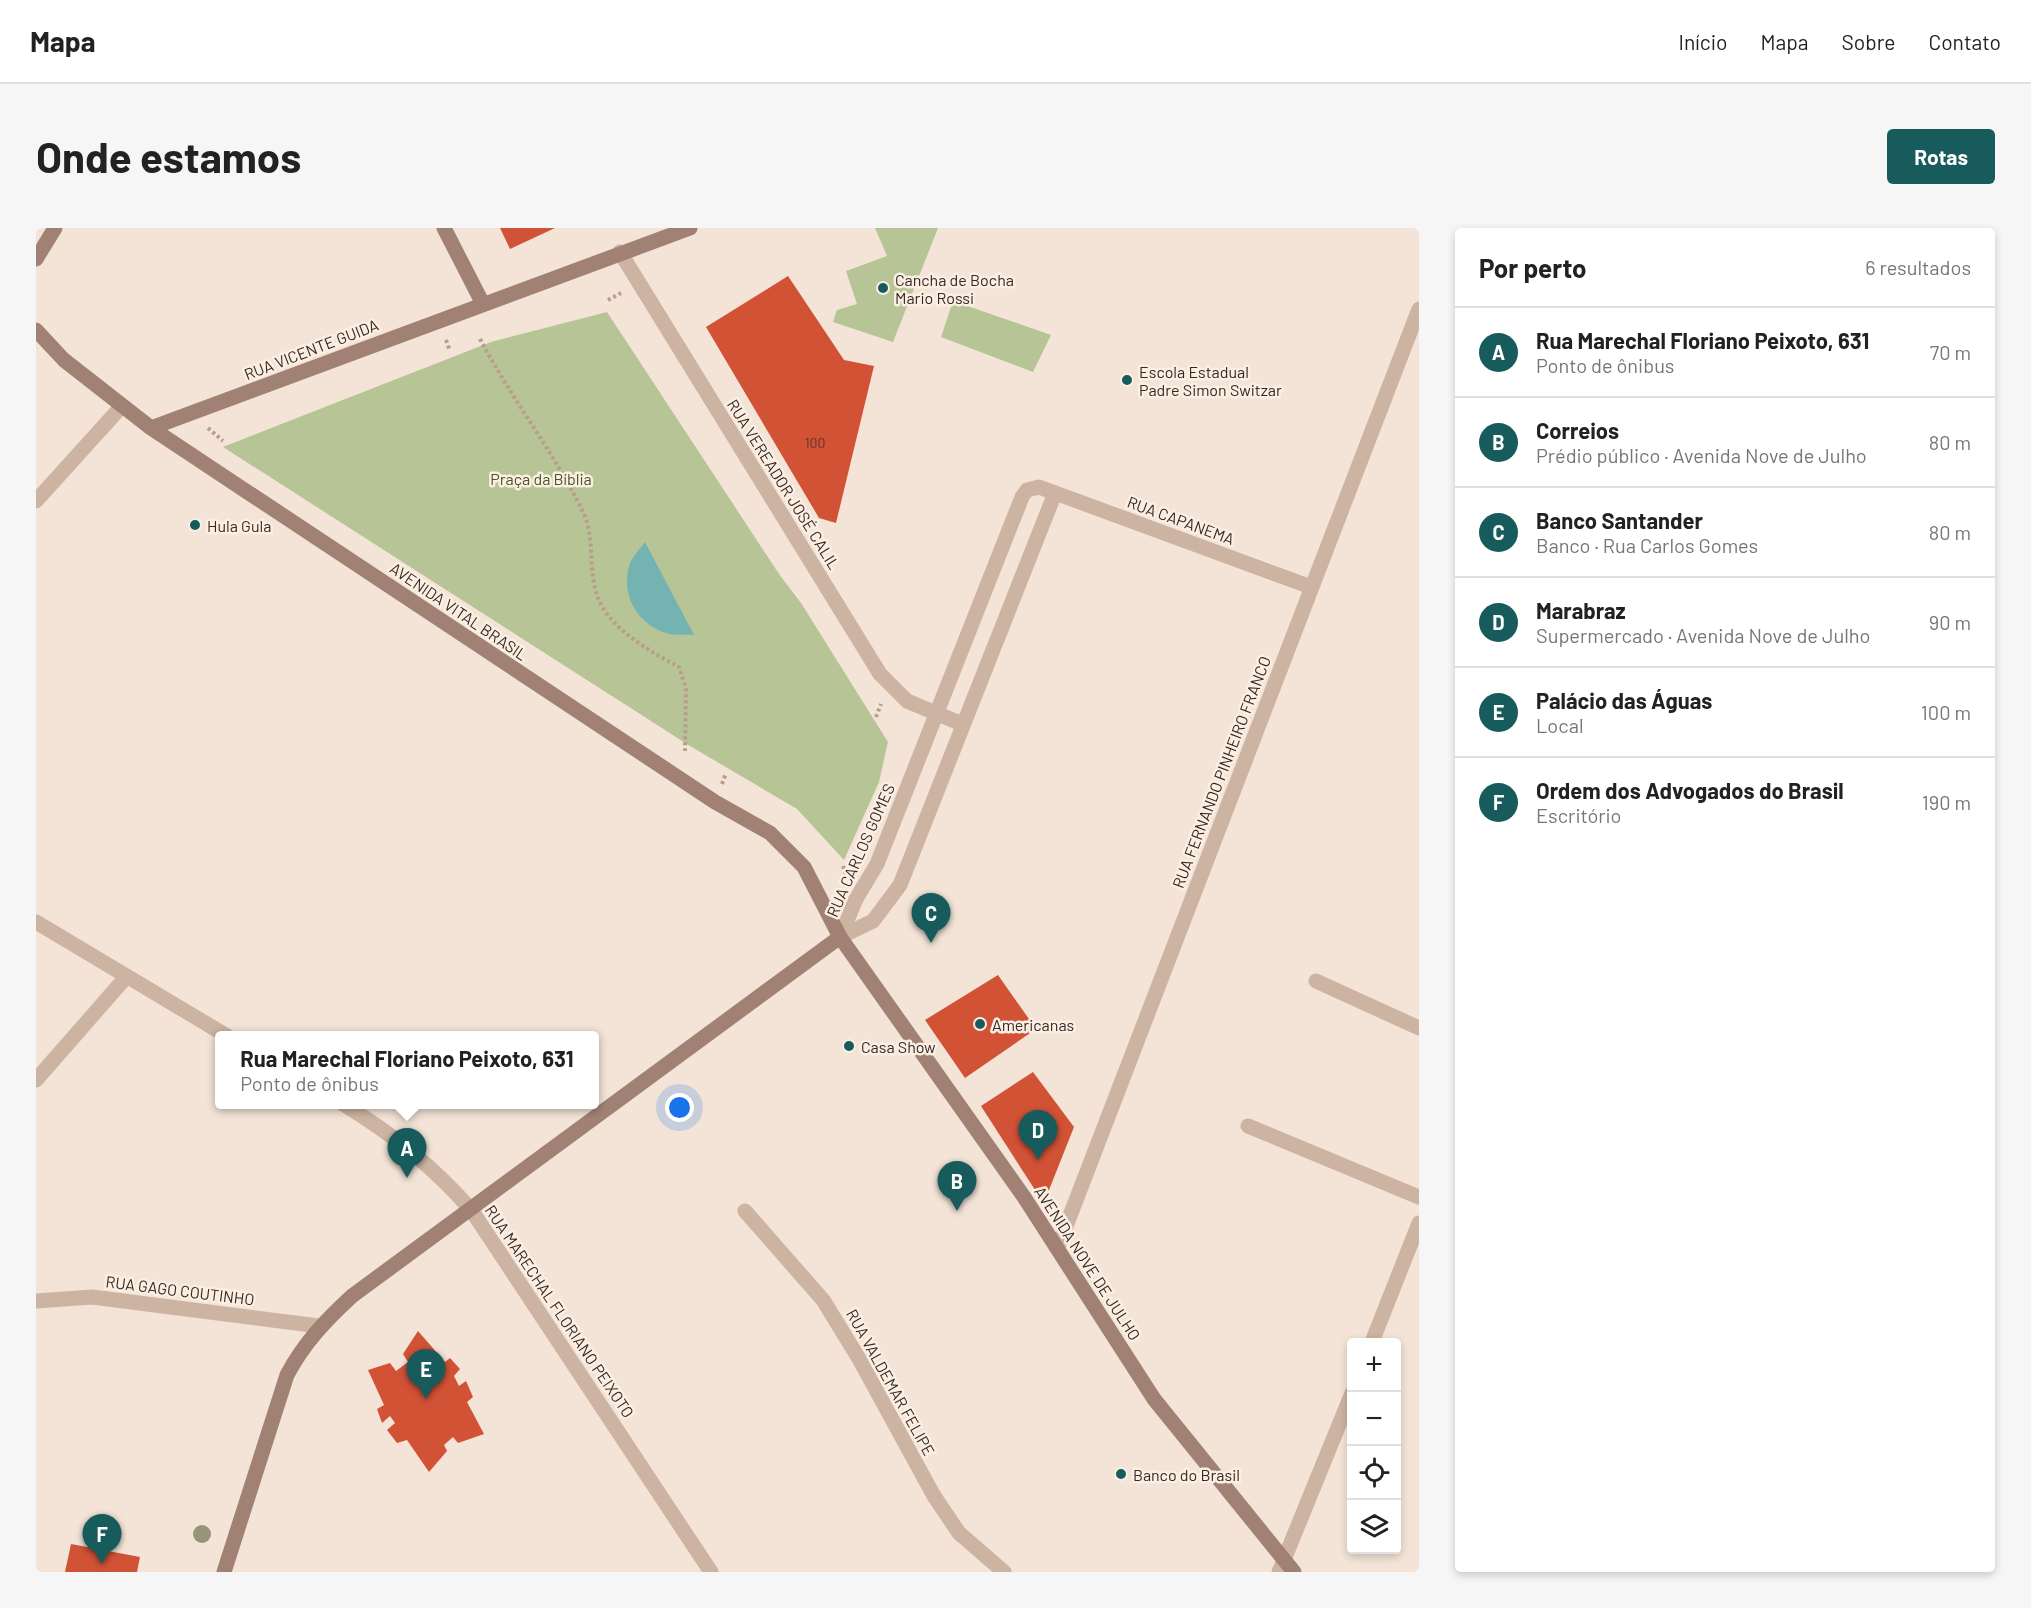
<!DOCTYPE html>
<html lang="pt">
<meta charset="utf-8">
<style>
:root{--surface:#fff;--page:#f6f6f6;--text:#222;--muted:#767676;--line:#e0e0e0;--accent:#175b5c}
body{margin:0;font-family:Barlow,sans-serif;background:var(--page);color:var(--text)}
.controls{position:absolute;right:18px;bottom:18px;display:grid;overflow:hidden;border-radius:6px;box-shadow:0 3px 9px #0003}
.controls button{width:54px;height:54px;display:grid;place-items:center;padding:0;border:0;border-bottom:2px solid var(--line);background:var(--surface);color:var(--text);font:30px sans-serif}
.you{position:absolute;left:644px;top:880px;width:21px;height:21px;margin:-15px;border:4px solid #fff;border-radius:50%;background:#1a73e8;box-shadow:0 0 0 9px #1a73e833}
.badge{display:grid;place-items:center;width:39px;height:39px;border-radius:50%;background:var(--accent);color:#fff;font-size:20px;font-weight:700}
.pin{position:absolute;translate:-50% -50px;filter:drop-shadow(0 2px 3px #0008)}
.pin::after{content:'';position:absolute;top:32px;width:21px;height:18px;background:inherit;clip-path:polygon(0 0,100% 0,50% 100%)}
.popup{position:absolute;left:179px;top:803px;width:384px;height:78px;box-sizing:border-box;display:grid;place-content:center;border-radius:6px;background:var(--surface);filter:drop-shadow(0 2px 4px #0005);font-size:20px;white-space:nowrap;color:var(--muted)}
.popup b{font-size:22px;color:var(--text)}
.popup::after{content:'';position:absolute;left:50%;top:100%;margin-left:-12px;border:12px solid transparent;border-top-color:var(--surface)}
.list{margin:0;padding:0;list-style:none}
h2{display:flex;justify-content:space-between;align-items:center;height:78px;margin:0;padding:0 24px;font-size:26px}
h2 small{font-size:20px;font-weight:400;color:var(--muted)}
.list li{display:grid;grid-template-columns:39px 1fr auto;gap:18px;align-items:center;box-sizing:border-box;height:90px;padding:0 24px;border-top:2px solid var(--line)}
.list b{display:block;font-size:22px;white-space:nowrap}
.list p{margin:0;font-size:20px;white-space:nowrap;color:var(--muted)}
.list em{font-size:20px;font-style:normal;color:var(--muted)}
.icon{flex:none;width:33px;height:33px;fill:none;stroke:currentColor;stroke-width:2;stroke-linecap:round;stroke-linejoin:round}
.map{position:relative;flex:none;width:1383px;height:1344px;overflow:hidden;border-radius:6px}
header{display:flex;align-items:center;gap:36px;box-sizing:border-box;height:84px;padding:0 30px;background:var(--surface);border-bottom:2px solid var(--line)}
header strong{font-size:28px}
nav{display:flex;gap:33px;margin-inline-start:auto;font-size:21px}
.intro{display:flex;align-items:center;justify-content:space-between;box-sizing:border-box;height:144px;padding:0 36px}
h1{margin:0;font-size:42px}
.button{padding:15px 27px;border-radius:6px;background:var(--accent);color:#fff;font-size:21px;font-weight:700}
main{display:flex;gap:36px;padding:0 36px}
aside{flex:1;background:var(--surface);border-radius:6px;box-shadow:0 3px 9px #0003}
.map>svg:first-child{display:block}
</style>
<header>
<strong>Mapa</strong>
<nav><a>Início</a><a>Mapa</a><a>Sobre</a><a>Contato</a></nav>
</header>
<div class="intro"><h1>Onde estamos</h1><a class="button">Rotas</a></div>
<main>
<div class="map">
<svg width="1383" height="1344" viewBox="0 0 1383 1344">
<rect width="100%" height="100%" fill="#f3e4d7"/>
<path fill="#b7c496" d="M839 0H902L857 114 797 94 801 82 821 76 810 43 851 28Z
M917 73 1015 107 997 144 905 109Z
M571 84 743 346 765 375 852 514 843 554 808 632 761 581 654 518 187 219 455 114Z"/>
<path fill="#73b3b2" d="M609 314 658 407C650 406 638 408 630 405 601 396 585 367 593 338 595 330 604 321 609 314Z"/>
<path fill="#d25236" d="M464 0H519L474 21Z
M752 48 808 132 838 138 800 295 783 290 670 99Z
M962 747 1000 801 929 850 889 792Z
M997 844 1038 899 1011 967 1001 965 945 878Z
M382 1103 409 1134 414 1130 424 1141 418 1148 423 1158 430 1153 437 1169 431 1174 448 1206 422 1215 417 1209 408 1217 411 1223 393 1244 371 1212 361 1215 351 1202 359 1195 354 1188 346 1195 341 1181 348 1177 332 1142 354 1135 360 1143 372 1134 367 1126Z
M35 1316 104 1329 101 1344H29Z"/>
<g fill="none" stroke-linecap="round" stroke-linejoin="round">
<path stroke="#b89c8c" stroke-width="4" stroke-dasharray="3 3" stroke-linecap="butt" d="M572 72 585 65
M444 111C475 170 518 224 547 284 558 307 553 335 559 360 567 398 612 422 643 439L650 460 649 523
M410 112 414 123
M172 200 187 213
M840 489 845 476
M686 556 690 545
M807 638 811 649"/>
<path stroke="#ccb3a2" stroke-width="15" d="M584 24 844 446 871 473 926 496
M0 273 85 179
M0 694 191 808
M804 709 820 671 841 636 986 269 991 262 1003 259 1275 359
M804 709 837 693 864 657 1019 265
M1280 753 1383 800
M0 852 91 748
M307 876C357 906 398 939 436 983
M1212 898 1383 969
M709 983 787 1072 822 1129 898 1268 923 1305 968 1344
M1022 1019 1383 81
M0 1073 56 1069 283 1098
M1336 1114 1383 995
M1243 1344 1316 1165"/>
<path stroke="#ccb3a2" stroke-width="15" d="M436 983 675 1344"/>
<path stroke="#a08173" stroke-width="15" d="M408 0 447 76
M0 31 19 0
M0 102 28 132 115 200 679 574 734 605 768 639 804 709 988 969 1118 1171 1258 1344
M115 200 654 0
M188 1344 251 1147C268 1115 289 1093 316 1068L804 709"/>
</g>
<circle fill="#959676" cx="166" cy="1306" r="9"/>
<g fill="#175b5c" stroke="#fbefe3" stroke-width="2">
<circle cx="847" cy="60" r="6"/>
<circle cx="1091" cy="152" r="6"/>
<circle cx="159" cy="297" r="6"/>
<circle cx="944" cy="796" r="6"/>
<circle cx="813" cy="818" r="6"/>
<circle cx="1085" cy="1246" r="6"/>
</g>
<g text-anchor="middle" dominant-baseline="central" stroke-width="5" stroke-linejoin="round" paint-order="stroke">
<g font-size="14" fill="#5d3329">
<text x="779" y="214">100</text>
</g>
<g font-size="16" fill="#362925" stroke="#fbefe3" text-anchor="start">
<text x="859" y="51">Cancha de Bocha<tspan x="859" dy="18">Mario Rossi</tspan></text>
<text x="1103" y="143">Escola Estadual<tspan x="1103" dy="18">Padre Simon Switzar</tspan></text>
<text x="171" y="297">Hula Gula</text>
<text x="956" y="796">Americanas</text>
<text x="825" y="818">Casa Show</text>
<text x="1097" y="1246">Banco do Brasil</text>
</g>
<g font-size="16" fill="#362925" stroke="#fbefe3">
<text transform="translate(275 121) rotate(-21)">RUA VICENTE GUIDA</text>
<text transform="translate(748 256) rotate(58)">RUA VEREADOR JOSÉ CALIL</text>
<text transform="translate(1145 292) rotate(20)">RUA CAPANEMA</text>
<text transform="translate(423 383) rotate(34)">AVENIDA VITAL BRASIL</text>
<text transform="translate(1185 544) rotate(-69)">RUA FERNANDO PINHEIRO FRANCO</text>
<text transform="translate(824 622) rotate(-66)">RUA CARLOS GOMES</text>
<text transform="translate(1052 1035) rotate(57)">AVENIDA NOVE DE JULHO</text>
<text transform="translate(144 1062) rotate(7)">RUA GAGO COUTINHO</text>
<text transform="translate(524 1083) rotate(56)">RUA MARECHAL FLORIANO PEIXOTO</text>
<text transform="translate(855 1154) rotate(61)">RUA VALDEMAR FELIPE</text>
</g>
<g font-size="16" fill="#485726" stroke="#fbefe3">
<text x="505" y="250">Praça da Bíblia</text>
</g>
</g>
</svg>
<div class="controls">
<button>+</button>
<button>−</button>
<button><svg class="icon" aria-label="locate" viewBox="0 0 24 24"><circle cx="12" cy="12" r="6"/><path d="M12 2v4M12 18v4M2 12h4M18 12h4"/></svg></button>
<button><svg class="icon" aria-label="layers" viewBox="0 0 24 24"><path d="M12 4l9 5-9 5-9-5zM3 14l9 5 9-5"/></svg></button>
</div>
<div class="you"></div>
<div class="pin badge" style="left:371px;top:950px">A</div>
<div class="popup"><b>Rua Marechal Floriano Peixoto, 631</b>Ponto de ônibus</div>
<div class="pin badge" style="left:921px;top:983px">B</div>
<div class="pin badge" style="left:895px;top:715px">C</div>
<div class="pin badge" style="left:1002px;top:932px">D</div>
<div class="pin badge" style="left:390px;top:1171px">E</div>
<div class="pin badge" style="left:66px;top:1336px">F</div>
</div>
<aside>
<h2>Por perto<small>6 resultados</small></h2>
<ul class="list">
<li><span class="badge">A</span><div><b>Rua Marechal Floriano Peixoto, 631</b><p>Ponto de ônibus</p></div><em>70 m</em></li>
<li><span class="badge">B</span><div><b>Correios</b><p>Prédio público · Avenida Nove de Julho</p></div><em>80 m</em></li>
<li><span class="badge">C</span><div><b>Banco Santander</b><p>Banco · Rua Carlos Gomes</p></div><em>80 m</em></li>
<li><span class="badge">D</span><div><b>Marabraz</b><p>Supermercado · Avenida Nove de Julho</p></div><em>90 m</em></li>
<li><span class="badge">E</span><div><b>Palácio das Águas</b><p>Local</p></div><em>100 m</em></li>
<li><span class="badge">F</span><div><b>Ordem dos Advogados do Brasil</b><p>Escritório</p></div><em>190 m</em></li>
</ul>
</aside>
</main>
